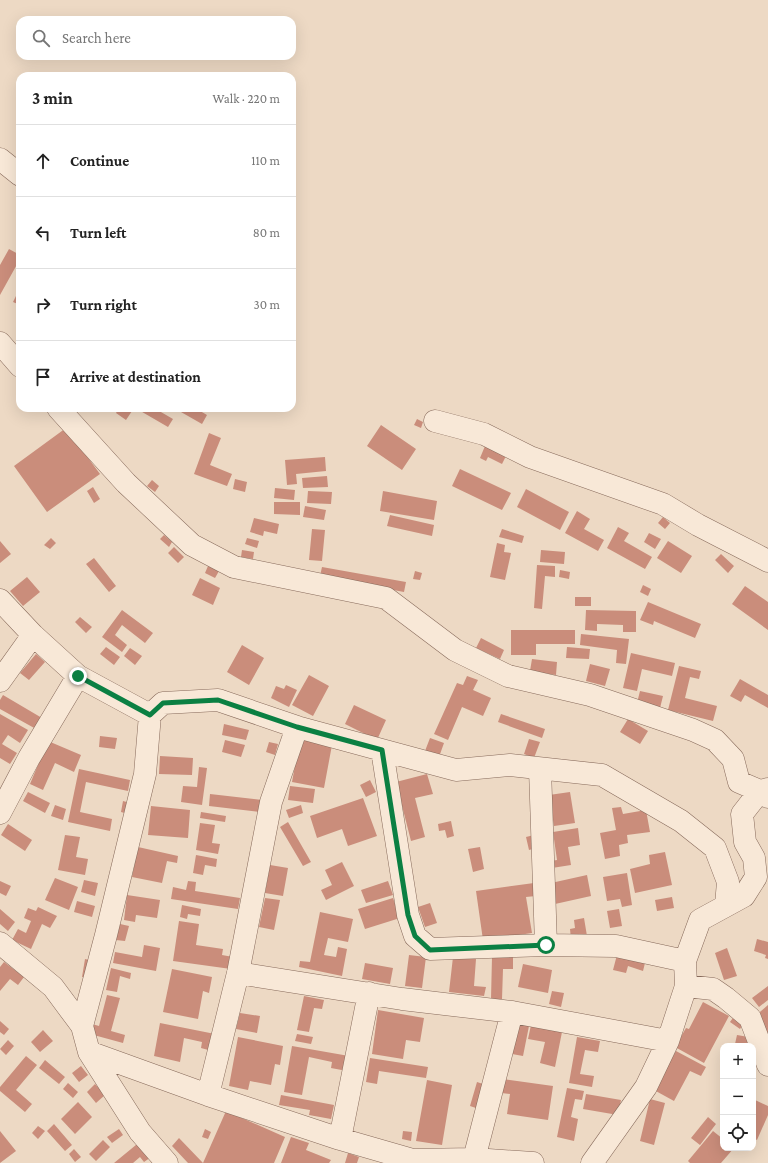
<!DOCTYPE html>
<meta charset="utf-8">
<style>
:root{--surface:#fff;--page:#f2f2f2;--text:#222;--muted:#767676;--line:#e0e0e0}
body{margin:0;font-family:"Crimson Pro",serif;background:var(--page);color:var(--text)}
.controls{position:absolute;right:12px;bottom:12px;display:grid;overflow:hidden;border-radius:8px;box-shadow:0 4px 16px #0002}
.controls button{width:36px;height:36px;display:grid;place-items:center;padding:0;border:0;border-bottom:1px solid var(--line);background:var(--surface);color:var(--text);font:20px sans-serif}
.stop{position:absolute;width:12px;height:12px;margin:-9px;border:3px solid #0b8043;border-radius:50%;background:#fff}
.stop.end{background:#0b8043;border-color:#fff;box-shadow:0 1px 4px #0008}
.list{margin:0;padding:0;list-style:none}
h2{display:flex;justify-content:space-between;align-items:center;height:52px;margin:0;padding:0 16px;font-size:17px}
h2 small{font-size:13px;font-weight:400;color:var(--muted)}
.list li{display:grid;grid-template-columns:26px 1fr auto;gap:12px;align-items:center;box-sizing:border-box;height:72px;padding:0 16px;border-top:1px solid var(--line)}
.list b{display:block;font-size:15px;white-space:nowrap}
.list em{font-size:13px;font-style:normal;color:var(--muted)}
.icon{flex:none;width:22px;height:22px;fill:none;stroke:currentColor;stroke-width:2;stroke-linecap:round;stroke-linejoin:round}
.map{position:relative;flex:none;width:768px;height:1163px;overflow:hidden}
.search{position:absolute;background:var(--surface);box-shadow:0 4px 16px #0002;left:16px;top:16px;width:280px;height:44px;display:flex;align-items:center;gap:10px;box-sizing:border-box;padding:0 14px;border-radius:12px;color:var(--muted);font-size:15px}
.panel{position:absolute;background:var(--surface);box-shadow:0 4px 16px #0002;left:16px;top:72px;width:280px;height:340px;border-radius:12px}
.map>svg:first-child{display:block}
</style>
<div class="map">
<svg width="768" height="1163" viewBox="0 0 768 1163">
<rect width="100%" height="100%" fill="#edd9c4"/>
<path fill="#ca8d7b" d="M9 249 20 255V259L0 295V265Z
M17 294 20 296V305L13 302Z
M119 408H134L126 420 116 413Z
M138 408H154L173 419 168 427 137 409Z
M174 408H195L207 415 202 424Z
M417 419 423 422 421 428 414 425Z
M381 425 416 449 402 470 367 446Z
M66 428 100 474 47 512 14 466Z
M209 433 221 438 210 465 232 474 227 486 194 474Z
M485 446 506 456 502 464 488 457 486 461 480 458Z
M325 457 326 471 296 474 297 484 287 485 285 460Z
M460 469 511 493 502 510 452 486Z
M327 476 328 487 303 488 302 478Z
M235 479 247 482 245 492 233 489Z
M152 480 159 486 155 492 147 486Z
M93 487 100 499 94 503 87 491Z
M275 488 295 490 294 500 274 498Z
M526 489 569 512 560 530 517 507Z
M308 491 332 492 331 504 307 503Z
M383 491 437 501 434 520 380 511Z
M274 502H300V515L274 514Z
M305 506 326 510 324 520 303 517Z
M577 511 590 519 584 529 604 540 598 551 565 533Z
M390 515 434 525 432 536 387 526Z
M663 517 670 523 665 529 658 523Z
M254 518 279 524 277 534 264 531 263 536 250 532Z
M618 527 629 533 624 541 652 557 645 569 607 548Z
M312 529 325 530 322 561 309 560Z
M502 529 524 536 522 543 499 537Z
M649 533 661 539 655 549 644 542Z
M164 535 172 542 169 547 160 539Z
M51 538 56 543 50 549 44 545Z
M247 538 259 541 257 548 245 544Z
M0 541 11 554 0 563Z
M668 541 692 556 681 573 657 558Z
M497 543 505 545 504 552 511 553 505 580 490 577Z
M174 547 184 557 178 563 168 553Z
M242 550 254 552 253 559 241 557Z
M541 550 565 552 564 564 540 562Z
M721 554 734 566 728 573 715 560Z
M94 558 116 586 109 592 86 564Z
M537 565 555 566V577L545 576 542 609 534 608Z
M208 566 219 571 215 578 205 573Z
M322 567 406 582 404 592 320 576Z
M560 570 570 572 569 579 559 577Z
M415 571 422 573 420 580 413 579Z
M27 577 40 592 23 606 10 591Z
M200 578 220 588 213 605 192 595Z
M643 585 651 589 648 596 640 592Z
M745 586 768 602V630L732 604Z
M575 597H591V606H575Z
M648 602 701 624 695 638 654 621 653 625 640 620Z
M122 610 153 633 145 643 122 625 115 635 127 645 122 652 102 637Z
M586 610 636 611V632H623V625L597 624V631L585 630Z
M80 617 92 627 86 633 75 622Z
M511 630H575V644H536V655H511Z
M581 634 629 639 626 664 616 663 617 650 580 645Z
M481 638 504 650 500 659 476 648Z
M242 645 264 658 249 685 227 672Z
M106 647 120 657 114 665 100 654Z
M567 647 590 649 589 659 566 658Z
M130 648 142 656 135 665 124 656Z
M631 653 675 663 672 676 642 669 637 691 623 688Z
M36 654 45 662 29 680 20 673Z
M532 659 557 662 556 675 530 671Z
M590 664 610 669 605 686 586 681Z
M679 666 701 671 699 679 690 677 685 698 717 706 713 721 668 710Z
M309 675 329 686 313 716 292 705Z
M467 676 478 680 473 690 491 698 483 716 462 707 448 740 434 734 457 683 463 685Z
M740 679 768 695V708L745 695 741 702 730 696Z
M286 685 297 690 289 707 271 698 276 686 284 689Z
M640 691 663 696 660 708 637 703Z
M3 695 42 718 36 729 0 709V700Z
M354 705 386 720 377 740 345 724Z
M0 714 28 730 20 743 8 735 2 744 17 753 10 764 0 758Z
M501 714 545 729 542 738 498 722Z
M628 719 648 731 640 744 620 732Z
M224 724 249 730 246 740 222 735Z
M100 736 117 738 115 749 99 747Z
M430 738 444 743 439 757 425 751Z
M300 739 332 745 324 788 292 782Z
M529 739 540 742 534 758 524 754Z
M225 740 245 745 241 757 222 752Z
M48 741 81 755 74 772 55 763 43 790 30 784Z
M269 742 278 744 275 755 266 752Z
M160 756 193 758 192 775 159 774Z
M199 767 207 768 202 805 181 802 183 786 197 787Z
M79 769 130 780 128 791 86 782 80 812 112 819 110 831 68 822Z
M427 774 433 794 415 798 425 837 411 841 396 782Z
M370 780 376 792 366 797 360 785Z
M290 786 315 789 313 803 288 800Z
M28 792 50 803 45 813 23 801Z
M570 792 575 823 554 826 549 795Z
M210 794 262 800 260 812 209 806Z
M363 798 377 836 348 846 342 829 317 838 310 816Z
M123 801 130 803 128 814 121 812Z
M55 805 66 809 63 820 51 816Z
M301 805 303 813 289 818 286 810Z
M151 806 190 810 188 838 148 835Z
M621 807 623 814 646 810 650 832 627 835 628 843 619 845 620 856 605 859 600 833 616 830 612 808Z
M201 812 226 816 225 822 200 818Z
M451 821 454 836 447 838 445 830 439 831 438 824Z
M288 822 311 862 303 866 280 827Z
M200 823 215 825 212 843 220 844 218 854 196 850Z
M8 824 32 840 25 851 1 835Z
M578 828 580 845 568 847 571 865 552 868 551 861 557 860 553 832Z
M65 835 80 837 76 857 88 859 85 875 58 870Z
M534 835 536 848 529 850 526 837Z
M138 847 178 856 177 863 167 861 162 883 132 877Z
M480 847 484 869 473 872 468 849Z
M665 852 672 885 635 893 630 869 650 864 649 855Z
M196 855 217 859 216 867 205 865 203 875 193 873Z
M342 862 354 886 326 900 321 890 332 885 325 870Z
M270 865 288 868 283 896 265 893Z
M627 873 632 905 622 907 620 899 607 901 603 877Z
M587 875 591 896 555 904 551 883Z
M55 878 78 887 69 910 45 900Z
M84 880 98 883 95 896 81 892Z
M0 881 11 886 6 896 0 893Z
M188 881 196 882 195 891 240 898 238 909 171 899 173 887 186 890Z
M388 881 393 895 366 903 361 890Z
M534 883 536 896 526 897 532 933 483 940 476 891Z
M127 895 160 900 157 918 136 915 135 922 124 920Z
M672 897 674 908 657 911 655 900Z
M265 898 280 900 274 930 259 927Z
M393 898 400 918 365 929 358 909Z
M77 901 95 906 92 917 74 912Z
M430 903 437 923 425 927 418 907Z
M182 905 201 909 200 916 188 914 187 919 180 917Z
M38 907 57 916 50 928 42 924 31 949 12 940 18 929 26 933 31 921 24 918 28 908 36 911Z
M0 909 15 922 8 931 0 924Z
M619 909 622 926 610 928 607 911Z
M320 912 353 919 348 942 328 938 324 955 336 957 338 947 347 949 342 976 299 967 300 961 310 962Z
M584 918 587 936 571 939 570 929 575 928 574 920Z
M179 921 199 924 196 945 223 949 222 955 233 957 231 969 173 961Z
M120 924 129 926 125 941 116 940Z
M757 939 768 942V959L765 958 766 955 754 951Z
M144 945 160 948 156 971 113 963 115 952 142 957Z
M727 948 737 976 724 980 715 953Z
M618 951 646 959 643 971 628 966 626 973 613 970Z
M409 955 426 957 422 988 405 986Z
M453 957 476 959 474 986 486 987 484 996 449 992Z
M492 957H513V969H503L502 999H491Z
M85 959 93 961 91 979 82 977Z
M4 962 24 977 18 985 10 979 0 991V967Z
M365 963 393 968 390 984 362 979Z
M523 964 552 970 548 993 518 987Z
M111 968 131 973 130 979 120 976 117 992 106 990Z
M172 969 212 977 209 993 203 991 198 1019 163 1012Z
M768 986V1000L759 1007 752 998Z
M552 991 564 993 561 1007 549 1004Z
M107 995 120 998 111 1031 125 1035 123 1043 90 1034 92 1024 99 1026Z
M304 996 324 1000 322 1009 314 1008 309 1032 297 1030Z
M703 1002 729 1016 704 1063 675 1047 686 1028 689 1029Z
M768 1005V1035L754 1017Z
M378 1010 424 1018 420 1042 406 1040 403 1059 372 1054Z
M240 1013 260 1016 257 1033 236 1029Z
M735 1015 745 1021 740 1029 730 1022Z
M0 1021 9 1029 4 1035 0 1032Z
M160 1023 215 1034 212 1051 201 1048 202 1042 184 1038 180 1062 154 1056Z
M518 1024 529 1026 523 1056 512 1054Z
M531 1025 562 1032 555 1067 540 1063 545 1042 528 1039Z
M43 1030 53 1041 40 1052 31 1042Z
M297 1034 313 1037 311 1044 295 1041Z
M737 1035 754 1038 753 1046 735 1044Z
M238 1037 283 1046 280 1065 275 1064 271 1085 250 1081 248 1090 229 1086Z
M577 1037 600 1041 598 1052 585 1050 580 1074 594 1076 592 1087 569 1083Z
M8 1040 14 1046 6 1055 0 1049Z
M292 1046 349 1056 347 1071 331 1068 332 1062 309 1057 302 1095 284 1092Z
M676 1051 706 1067 701 1076 690 1071 674 1101 654 1090Z
M26 1056 37 1065 16 1090 32 1104 25 1112 0 1091V1087Z
M370 1058 428 1067 426 1078 379 1071 377 1084 366 1082Z
M45 1060 65 1077 59 1084 39 1068Z
M81 1066 88 1075 79 1082 72 1073Z
M502 1079 553 1086 548 1120 507 1114 510 1094 501 1093Z
M427 1080 452 1085 442 1145 416 1141Z
M477 1082 486 1085 479 1109 470 1106Z
M68 1083 78 1092 73 1098 63 1089Z
M95 1084 105 1095 96 1103 87 1092Z
M567 1088 584 1091 582 1100 575 1099 571 1117 578 1119 574 1141 557 1137Z
M586 1094 621 1100 618 1115 583 1109Z
M281 1095 334 1105 331 1119 309 1115 310 1110 279 1105Z
M650 1099 665 1103 654 1145 640 1141Z
M753 1099 768 1106V1115L757 1140 753 1138Z
M78 1102 92 1117 75 1134 61 1119Z
M226 1111 285 1137 274 1163H203Z
M708 1117 716 1124 700 1145 691 1138Z
M54 1124 72 1145 65 1151 47 1131Z
M38 1126 45 1131 38 1139 32 1133Z
M119 1129 123 1135 112 1143 107 1137Z
M205 1129 211 1132 208 1139 202 1137Z
M0 1131 16 1151 0 1163Z
M403 1131 412 1132 411 1141 402 1139Z
M713 1131 723 1139V1148H734L721 1163H690L688 1161Z
M291 1137 309 1143 306 1150 331 1160 329 1163H281Z
M179 1138 203 1163H188L172 1146Z
M103 1140 110 1147 96 1161 89 1154Z
M142 1140 154 1155 144 1162 140 1157 133 1163H114Z
M74 1149 81 1157 75 1162 69 1154Z
M348 1153 359 1157 357 1163H345Z"/>
<g fill="none" stroke-linecap="round" stroke-linejoin="round">
<g stroke="#876a5b" stroke-width="23">
<path id="minor" d="M0 159 20 175
M0 343 20 366
M58 408 126 483 192 545 234 567 386 598 455 650 508 676 590 695 693 730 715 740 733 759 739 782 760 791 768 797
M435 421 484 434 530 457 663 504 698 525 768 561
M0 600 33 635 78 676 150 715 163 703 218 700 297 727 456 770 510 765 602 775 681 821 715 848 728 882 726 905
M0 681 33 635
M382 750 408 915 415 936 430 949 546 945 616 946 685 961
M540 769 546 945
M0 813 29 758 78 676
M0 943 53 987 82 1026 89 1052 140 1132 167 1163
M238 973 402 999 512 1012 668 1041
M686 986 713 989 726 998 750 1018 768 1065
M82 1026 106 935 145 774 150 715
M89 1052 208 1095 340 1139 413 1160 474 1159 533 1163
M208 1095 238 973 271 802 297 727
M340 1139 369 993
M474 1159 512 1012
M592 1163 646 1087 668 1041 686 986 685 961 700 920 744 896 756 877 754 858 745 842 742 814 760 791 768 789"/>
</g>
<use href="#minor" stroke="#f8e8d7" stroke-width="22"/>
</g>
<g fill="none" stroke-linecap="round" stroke-linejoin="round">
<path stroke="#0b8043" stroke-width="5" d="M78 676 150 715 163 703 218 700 297 727 382 750 408 915 415 936 430 950 546 945"/>
</g>
</svg>
<div class="controls">
<button>+</button>
<button>−</button>
<button><svg class="icon" aria-label="locate" viewBox="0 0 24 24"><circle cx="12" cy="12" r="6"/><path d="M12 2v4M12 18v4M2 12h4M18 12h4"/></svg></button>
</div>
<div class="stop" style="left:546px;top:945px"></div>
<div class="stop end" style="left:78px;top:676px"></div>
<div class="search"><svg class="icon" aria-label="search" viewBox="0 0 24 24"><circle cx="10" cy="10" r="6"/><path d="M15 15l6 6"/></svg>Search here</div>
<section class="panel">
<h2>3 min<small>Walk · 220 m</small></h2>
<ul class="list">
<li><svg class="icon" aria-label="ahead" viewBox="0 0 24 24"><path d="M12 20V5M6 11l6-6 6 6"/></svg><div><b>Continue</b></div><em>110 m</em></li>
<li><svg class="icon" aria-label="left" viewBox="0 0 24 24"><path d="M17 20v-9H6M10 6l-5 5 5 5"/></svg><div><b>Turn left</b></div><em>80 m</em></li>
<li><svg class="icon" aria-label="right" viewBox="0 0 24 24"><path d="M7 20v-9h11M14 6l5 5-5 5"/></svg><div><b>Turn right</b></div><em>30 m</em></li>
<li><svg class="icon" aria-label="arrive" viewBox="0 0 24 24"><path d="M6 21V4h12l-3 4 3 4H6"/></svg><div><b>Arrive at destination</b></div></li>
</ul>
</section>
</div>
